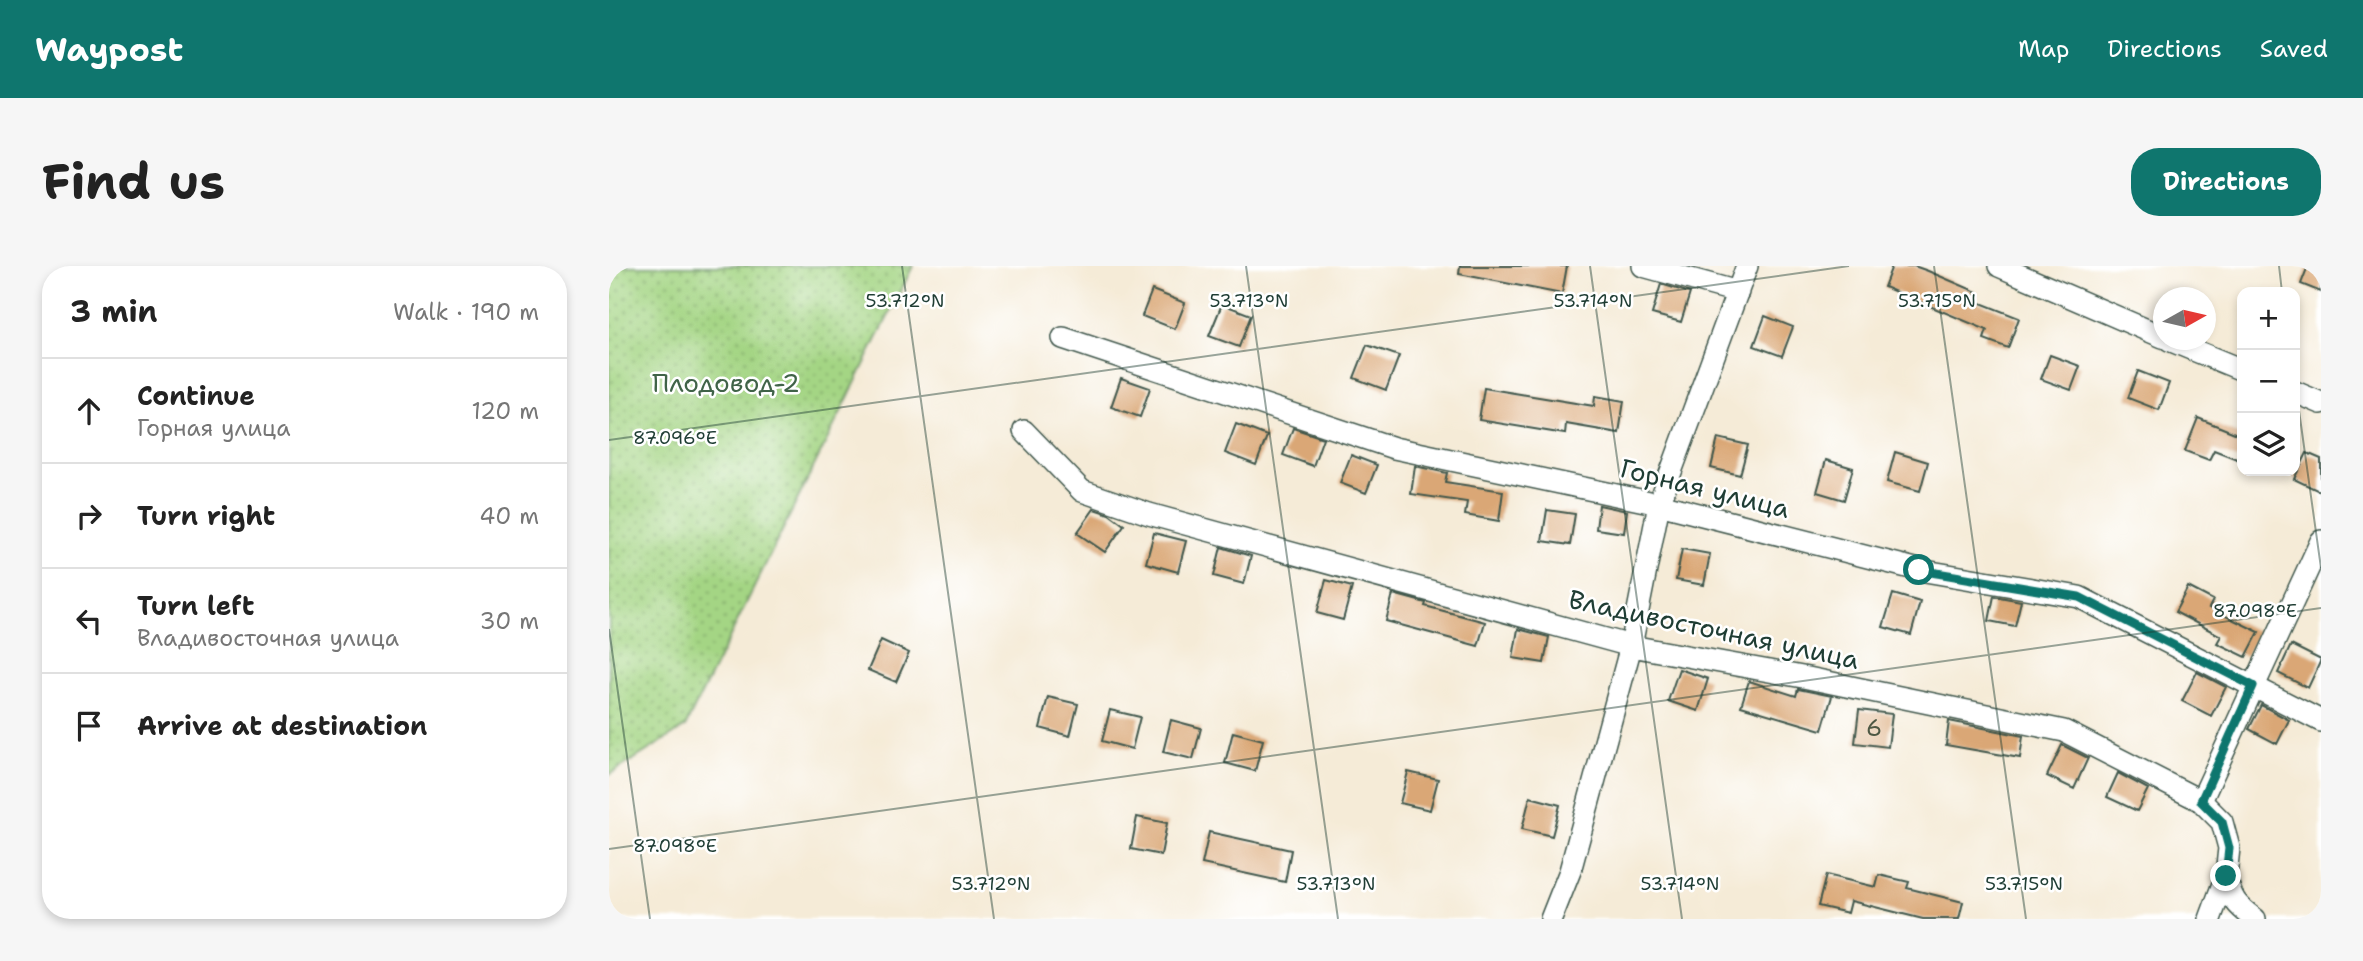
<!DOCTYPE html>
<meta charset="utf-8">
<style>
:root{--surface:#fff;--page:#f6f6f6;--text:#222;--muted:#767676;--line:#e0e0e0;--accent:#0f766e}
body{margin:0;font-family:"Shantell Sans",sans-serif;background:var(--page);color:var(--text)}
.controls{position:absolute;right:21px;top:21px;display:grid;overflow:hidden;border-radius:14px;box-shadow:0 4px 10px #0003}
.controls button{width:63px;height:63px;display:grid;place-items:center;padding:0;border:0;border-bottom:2px solid var(--line);background:var(--surface);color:var(--text);font:35px sans-serif}
.compass{position:absolute;left:1544px;top:21px;width:63px;height:63px;border-radius:50%;background:var(--surface);box-shadow:0 4px 10px #0003;rotate:82deg}
.stop{position:absolute;width:21px;height:21px;margin:-16px;border:5px solid #0f766e;border-radius:50%;background:#fff}
.stop.end{background:#0f766e;border-color:#fff;box-shadow:0 2px 7px #0008}
.list{margin:0;padding:0;list-style:none}
h2{display:flex;justify-content:space-between;align-items:center;height:91px;margin:0;padding:0 28px;font-size:30px}
h2 small{font-size:23px;font-weight:400;color:var(--muted)}
.list li{display:grid;grid-template-columns:46px 1fr auto;gap:21px;align-items:center;box-sizing:border-box;height:105px;padding:0 28px;border-top:2px solid var(--line)}
.list b{display:block;font-size:26px;white-space:nowrap}
.list p{margin:0;font-size:23px;white-space:nowrap;color:var(--muted)}
.list em{font-size:23px;font-style:normal;color:var(--muted)}
.icon{flex:none;width:38px;height:38px;fill:none;stroke:currentColor;stroke-width:2;stroke-linecap:round;stroke-linejoin:round}
.map{position:relative;flex:none;width:1712px;height:653px;overflow:hidden;border-radius:28px}
header{display:flex;align-items:center;gap:42px;box-sizing:border-box;height:98px;padding:0 35px;background:var(--accent);color:#fff}
header strong{font-size:33px}
nav{display:flex;gap:38px;margin-inline-start:auto;font-size:24px}
.intro{display:flex;align-items:center;justify-content:space-between;box-sizing:border-box;height:168px;padding:0 42px}
h1{margin:0;font-size:49px}
.button{padding:18px 32px;border-radius:28px;background:var(--accent);color:#fff;font-size:24px;font-weight:700}
main{display:flex;gap:42px;padding:0 42px}
aside{flex:1;background:var(--surface);border-radius:28px;box-shadow:0 4px 10px #0003}
.map>svg:first-child{display:block}
</style>
<header>
<strong>Waypost</strong>
<nav><a>Map</a><a>Directions</a><a>Saved</a></nav>
</header>
<div class="intro"><h1>Find us</h1><a class="button">Directions</a></div>
<main>
<aside>
<h2>3 min<small>Walk · 190 m</small></h2>
<ul class="list">
<li><svg class="icon" aria-label="ahead" viewBox="0 0 24 24"><path d="M12 20V5M6 11l6-6 6 6"/></svg><div><b>Continue</b><p>Горная улица</p></div><em>120 m</em></li>
<li><svg class="icon" aria-label="right" viewBox="0 0 24 24"><path d="M7 20v-9h11M14 6l5 5-5 5"/></svg><div><b>Turn right</b></div><em>40 m</em></li>
<li><svg class="icon" aria-label="left" viewBox="0 0 24 24"><path d="M17 20v-9H6M10 6l-5 5 5 5"/></svg><div><b>Turn left</b><p>Владивосточная улица</p></div><em>30 m</em></li>
<li><svg class="icon" aria-label="arrive" viewBox="0 0 24 24"><path d="M6 21V4h12l-3 4 3 4H6"/></svg><div><b>Arrive at destination</b></div></li>
</ul>
</aside>
<div class="map">
<svg width="1712" height="653" viewBox="0 0 1712 653">
<defs>
<pattern id="garden-dots" width="8" height="8" patternUnits="userSpaceOnUse" patternTransform="scale(1.75)"><rect width="8" height="8" fill="#a4d584"/><path d="M2 2h.1M6 6h.1" fill="none" stroke="#85ae6d" stroke-width="1.8" stroke-linecap="round"/></pattern>
</defs>
<rect width="100%" height="100%" fill="#fff"/>
<filter id="ink" filterUnits="userSpaceOnUse"><feTurbulence type="fractalNoise" baseFrequency=".0143" numOctaves="2"/><feDisplacementMap in="SourceGraphic" scale="14" xChannelSelector="R" yChannelSelector="G"/><feConvolveMatrix kernelMatrix="1 2 1 2 8 2 1 2 1" color-interpolation-filters="sRGB"/></filter>
<filter id="wash" filterUnits="userSpaceOnUse"><feTurbulence type="fractalNoise" baseFrequency=".00686" numOctaves="4" result="noise"/><feDisplacementMap in="SourceGraphic" scale="28" xChannelSelector="R" yChannelSelector="G"/><feGaussianBlur stdDeviation="1.57" result="paint"/><feColorMatrix in="noise" values="0 0 0 0 0 0 0 0 0 0 0 0 0 0 0 0 0 1.4 0 .05"/><feComposite in="paint" operator="in"/></filter>
<g filter="url(#wash)">
<rect width="100%" height="100%" fill="#f5ebd7"/>
<path fill="url(#garden-dots)" stroke="#62895c" stroke-width="2" d="M0 0H304L76 461 0 509Z"/>
<g id="blocks">
<path fill="#daa776" d="M851 0H958L953 28 850 8Z
M1283 0H1305L1319 5 1368 26 1364 34 1410 52 1399 82 1375 73 1378 64 1275 21Z
M1699 0H1712V26L1692 18Z
M1052 18 1081 27 1072 56 1043 48Z
M543 24 576 37 566 63 533 50Z
M613 38 642 49 630 81 600 70Z
M1156 50 1184 61 1173 90 1145 80Z
M758 79 790 90 777 124 745 112Z
M1441 89 1471 100 1462 124 1432 113Z
M1529 105 1560 117 1550 144 1519 132Z
M512 112 541 122 531 151 502 141Z
M875 122 985 140 986 130 1015 135 1010 167 957 158 956 168 870 154Z
M1589 152 1633 170V195L1605 184 1600 194 1576 185Z
M627 158 658 170 647 199 616 187Z
M684 162 714 172 704 200 674 189Z
M1109 172 1139 179 1131 209 1102 202Z
M1286 186 1319 196 1311 225 1278 216Z
M1698 187 1712 193V226L1685 213Z
M742 189 768 199 757 227 731 217Z
M1217 194 1244 202 1235 234 1208 226Z
M806 200 838 207 836 216 894 225 890 255 856 249 858 236 802 228Z
M990 239 1018 245 1015 267 987 263Z
M485 243 500 248 515 259 496 286 468 267Z
M938 244 966 248 961 279 933 275Z
M545 267 577 275 569 306 537 297Z
M612 281 642 290 635 318 605 310Z
M1073 283 1101 288 1095 319 1067 314Z
M717 314 743 321 734 354 708 347Z
M1579 321 1604 334 1600 342 1650 366 1637 391 1608 377 1612 370 1566 346Z
M784 328 817 337 816 340 876 356 869 380 777 355Z
M1284 328 1311 336 1302 369 1274 361Z
M1385 330 1412 335 1406 360 1380 355Z
M909 363 940 371 935 397 904 392Z
M272 374 300 387 287 416 259 404Z
M1682 379 1712 394 1699 422 1669 407Z
M1070 403 1099 413 1089 445 1059 435Z
M1588 406 1617 421 1602 450 1573 435Z
M1140 415 1187 430 1189 423 1223 430 1213 464 1132 440Z
M439 431 469 438 461 470 431 462Z
M1652 439 1680 454 1668 478 1640 463Z
M501 444 531 451 523 483 493 475Z
M1250 444 1283 448 1279 481 1246 477Z
M562 454 592 462 584 493 554 486Z
M1340 455 1414 470 1411 492 1337 479Z
M624 466 654 474 646 505 616 497Z
M1453 479 1479 492 1465 523 1438 510Z
M799 506 829 513 821 544 791 537Z
M1509 507 1539 523 1528 545 1498 531Z
M921 531 951 539 943 570 913 563Z
M528 551 558 557 552 589 522 583Z
M600 566 682 584 676 616 593 598Z
M1217 609 1267 621 1270 609 1300 616 1298 622 1354 636 1350 653H1314L1242 635 1239 647 1209 640Z"/>
</g>
</g>
<g filter="url(#ink)">
<use href="#blocks" fill-opacity="0" stroke="#3f574c" stroke-width="2"/>
<g fill="none" stroke-linecap="round" stroke-linejoin="round">
<g stroke="#3f574c" stroke-width="24">
<path id="minor" d="M1034 0 1129 26
M1390 0 1554 71
M454 72 785 182 1050 238 1310 304 1470 331 1712 455
M1560 74 1633 104
M1686 126 1712 137
M415 165 473 225 540 248 1022 380 1199 412 1455 465 1592 535 1613 556 1620 582 1617 610 1601 653
M1592 535 1712 275
M1617 610C1622 633 1627 639 1646 653
M942 653 961 605 1022 380 1050 238 1138 0"/>
</g>
<use href="#minor" stroke="#fff" stroke-width="21"/>
</g>
</g>
<g fill="none" stroke-linecap="round" stroke-linejoin="round" filter="url(#ink)">
<path stroke="#0f766e" stroke-width="9" d="M1310 304 1470 331 1644 420 1592 535 1613 556 1620 582 1617 610"/>
</g>
<path fill="none" stroke="#1f3d34" stroke-width="2" stroke-opacity="0.45" d="M293 0 385 653M637 0 729 653M981 0 1073 653M1325 0 1417 653M1670 0 1673 26M1686 116 1712 302M0 174 1240 0M0 363 41 653M0 583 1712 342"/>
<g text-anchor="middle" dominant-baseline="central" stroke-width="5" stroke-linejoin="round" paint-order="stroke">
<g font-size="23" fill="#4e5844">
<text x="1265" y="462">6</text>
</g>
<g font-size="26" fill="#406348" stroke="#fff">
<text x="117" y="116">Плодовод-2</text>
</g>
<g font-size="26" fill="#1f3d34" stroke="#fff">
<text transform="translate(1096 222) rotate(14)">Горная улица</text>
<text transform="translate(1105 363) rotate(12)">Владивосточная улица</text>
</g>
</g>
<g font-size="18" text-anchor="middle" fill="#1f3d34" stroke="#fff" stroke-width="5" stroke-linejoin="round" paint-order="stroke">
<text x="296" y="41">53.712°N</text>
<text x="640" y="41">53.713°N</text>
<text x="984" y="41">53.714°N</text>
<text x="1328" y="41">53.715°N</text>
<text x="66" y="178">87.096°E</text>
<text x="1646" y="351">87.098°E</text>
<text x="66" y="586">87.098°E</text>
<text x="382" y="624">53.712°N</text>
<text x="727" y="624">53.713°N</text>
<text x="1071" y="624">53.714°N</text>
<text x="1415" y="624">53.715°N</text>
</g>
</svg>
<div class="controls">
<button>+</button>
<button>−</button>
<button><svg class="icon" aria-label="layers" viewBox="0 0 24 24"><path d="M12 4l9 5-9 5-9-5zM3 14l9 5 9-5"/></svg></button>
</div>
<svg class="compass" viewBox="-18 -18 36 36"><path d="M0-13l5 13h-10z" fill="#e53935"/><path d="M0 13l5-13h-10z" fill="#767676"/></svg>
<div class="stop" style="left:1310px;top:304px"></div>
<div class="stop end" style="left:1617px;top:610px"></div>
</div>
</main>
